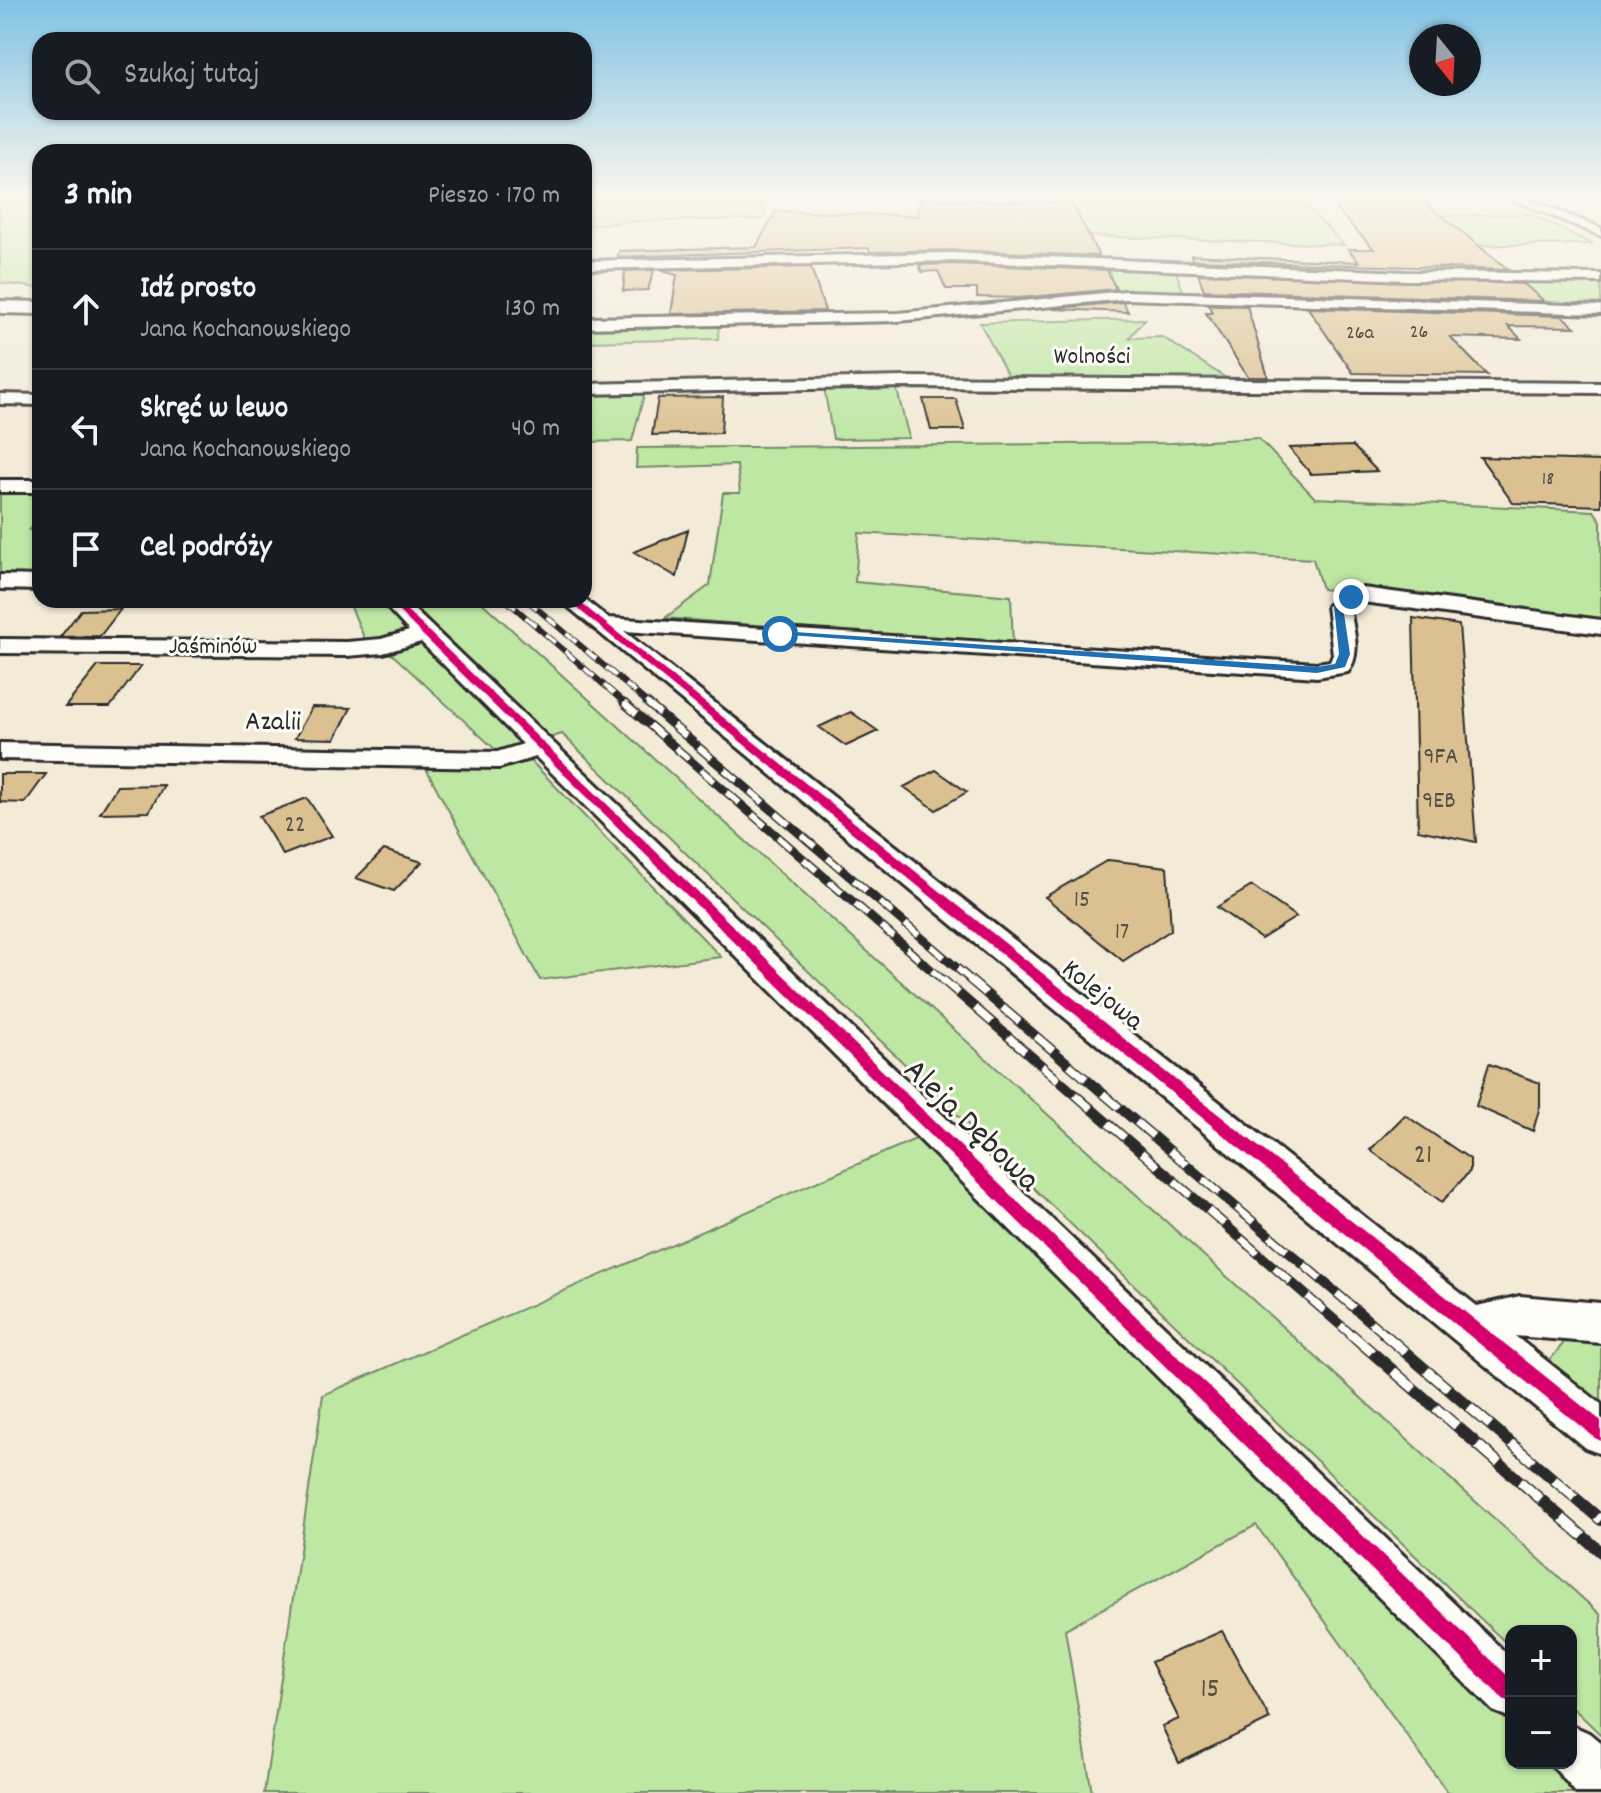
<!DOCTYPE html>
<html lang="pl">
<meta charset="utf-8">
<style>
:root{--surface:#171b24;--page:#20242c;--text:#f1f3f6;--muted:#9ea1a6;--line:#363941}
body{margin:0;font-family:Dekko,sans-serif;background:var(--page);color:var(--text)}
.controls{position:absolute;right:24px;bottom:24px;display:grid;overflow:hidden;border-radius:16px;box-shadow:0 2px 6px #0004}
.controls button{width:72px;height:72px;display:grid;place-items:center;padding:0;border:0;border-bottom:2px solid var(--line);background:var(--surface);color:var(--text);font:40px sans-serif}
.compass{position:absolute;left:1409px;top:24px;width:72px;height:72px;border-radius:50%;background:var(--surface);box-shadow:0 2px 6px #0004;rotate:162deg}
.stop{position:absolute;width:24px;height:24px;margin:-18px;border:6px solid #1f6fb2;border-radius:50%;background:#fff}
.stop.end{background:#1f6fb2;border-color:#fff;box-shadow:0 2px 8px #0008}
.list{margin:0;padding:0;list-style:none}
h2{display:flex;justify-content:space-between;align-items:center;height:104px;margin:0;padding:0 32px;font-size:34px}
h2 small{font-size:26px;font-weight:400;color:var(--muted)}
.list li{display:grid;grid-template-columns:52px 1fr auto;gap:24px;align-items:center;box-sizing:border-box;height:120px;padding:0 32px;border-top:2px solid var(--line)}
.list b{display:block;font-size:30px;white-space:nowrap}
.list p{margin:0;font-size:26px;white-space:nowrap;color:var(--muted)}
.list em{font-size:26px;font-style:normal;color:var(--muted)}
.icon{flex:none;width:44px;height:44px;fill:none;stroke:currentColor;stroke-width:2;stroke-linecap:round;stroke-linejoin:round}
.map{position:relative;flex:none;width:1601px;height:1793px;overflow:hidden}
.search{position:absolute;background:var(--surface);box-shadow:0 2px 6px #0004;left:32px;top:32px;width:560px;height:88px;display:flex;align-items:center;gap:20px;box-sizing:border-box;padding:0 28px;border-radius:24px;color:var(--muted);font-size:30px}
.panel{position:absolute;background:var(--surface);box-shadow:0 2px 6px #0004;left:32px;top:144px;width:560px;height:464px;border-radius:24px}
.map>svg:first-child{display:block}
</style>
<div class="map">
<svg width="1601" height="1793" viewBox="0 0 1601 1793">
<rect width="100%" height="100%" fill="#f3ead8"/>
<filter id="ink" filterUnits="userSpaceOnUse"><feTurbulence type="fractalNoise" baseFrequency=".0125" numOctaves="2"/><feDisplacementMap in="SourceGraphic" scale="16" xChannelSelector="R" yChannelSelector="G"/><feConvolveMatrix kernelMatrix="1 2 1 2 8 2 1 2 1" color-interpolation-filters="sRGB"/></filter>
<g filter="url(#ink)">
<path fill="#bee7a4" stroke="#748968" stroke-width="2" d="M0 194H29L40 204V288L0 283Z
M584 194H761L765 219 639 221 584 226Z
M1069 194 1298 197 1344 245 1084 236Z
M1530 214 1593 244 1423 246 1386 217Z
M1109 266 1175 269 1185 296 1111 292Z
M1465 279 1601 281V308L1499 306Z
M1145 319 1129 338 1162 337 1226 378H1009L980 323Z
M719 323 718 339 584 342V326Z
M896 386 909 438 833 439 824 387Z
M645 391 632 441 584 442V392Z
M1258 438 1315 498 1594 511 1601 521V623L1322 589 1313 559 859 533 855 582 1011 596 1013 645 665 618 710 585 723 493H740L737 465 636 468 637 448 1173 443Z
M0 490 40 491V518L29 530 40 531V578L0 577Z
M348 600H479L1601 1615V1735L1571 1706V1631H1511V1648L562 734 499 753 393 655 366 642Z
M531 761 721 957 540 980 423 763Z
M918 1138 1294 1504 1511 1725V1763H1548L1578 1793H1448L1256 1525 1065 1629 1092 1793H264L323 1395Z
M1583 1319 1601 1325V1403L1549 1361Z"/>
<path fill="#dbc191" stroke="#2b2b2b" stroke-width="2" d="M920 199 1072 203 1099 256 951 250 870 252 869 248 618 257 619 251 756 247 776 211 917 216Z
M1423 201 1509 270 1192 260 1191 255 1359 262 1348 249H1374L1330 203Z
M951 264 1107 270 1116 289 1019 298 977 297V289H946L938 271 922 272 919 265Z
M811 267 825 311 671 314 677 275 659 270Z
M654 270 648 290 623 291 625 271Z
M1198 274 1524 284 1544 301 1204 290Z
M1123 302 1128 312 1052 309Z
M1209 305 1247 306 1268 377H1248L1206 313H1212Z
M1308 308 1562 316 1575 327 1508 326 1521 339 1450 337 1487 375 1353 373Z
M723 397 721 433 652 435 658 398Z
M923 399H956L965 430H931Z
M1353 446 1377 471 1311 474 1289 448Z
M1480 457 1601 461V506L1513 503Z
M688 530 677 577 634 552Z
M121 609 100 636 60 637 81 610Z
M1413 618 1459 625 1476 842 1418 830Z
M98 666H141L110 707H65Z
M312 707 351 708 335 739 295 738Z
M851 712 878 731 846 746 819 727Z
M936 770 967 792 936 810 904 787Z
M0 774H46L25 803 0 802Z
M164 785 149 812 100 813 117 786Z
M307 798 332 836 283 855 259 816Z
M384 850 422 862 394 891 356 878Z
M1108 860 1167 867 1171 930 1123 961 1045 897Z
M1252 886 1296 917 1261 939 1217 907Z
M1489 1064 1540 1083V1106L1533 1131 1476 1106Z
M1405 1115 1470 1159V1171L1442 1202 1370 1150Z
M1222 1631 1270 1719 1179 1763 1162 1726 1179 1719 1151 1662Z"/>
<g fill="none" stroke-linecap="round" stroke-linejoin="round">
<g stroke="#2b2b2b" stroke-width="6">
<path id="minor" d="M1499 194H1515L1601 228V236Z
M951 253 1406 272 1601 274V282L1406 280 951 261 584 269V261Z
M1125 291 1601 306V314L1125 299 898 321 584 328V318L898 313Z
M904 377 1601 383V393L904 387 584 394V384Z
M0 394 40 395V405L0 404Z
M0 480H40V492H0Z
M0 575 40 576V590L0 589Z
M1363 588 1601 620V634L1363 602 1350 608C1353 630 1362 652 1348 672L1317 677 624 631 1477 1306 1520 1296 1601 1303V1343L1515 1336 1601 1404V1454L1585 1448 560 600 584 599 608 618 1317 663 1330 661 1333 654 1327 606 1343 592Z
M380 600H404L1511 1658V1718L1493 1711 536 757 499 768 0 759V743L497 752 523 744 421 642 383 653 347 656 0 653V639L347 642 381 639 409 631Z
M1571 1725 1589 1733 1601 1743V1793H1576L1550 1763H1571Z"/>
</g>
<g stroke="#2b2b2b" stroke-width="6">
<path id="tertiary" d="M0 301 40 302V314L0 313Z"/>
</g>
<use href="#minor" fill="#fdfcf7" fill-rule="evenodd"/>
<use href="#tertiary" fill="#fdfcf7" fill-rule="evenodd"/>
<g stroke="#2b2b2b" stroke-width="6">
<path id="rail-far3" d="M506 600 627 705
M527 600 650 705"/>
</g>
<g stroke="#2b2b2b" stroke-width="9">
<path id="rail-far2" d="M624 703 944 981
M647 703 972 981"/>
</g>
<g stroke="#2b2b2b" stroke-width="10">
<path id="rail-far1" d="M942 979 1353 1336
M969 979 1387 1336"/>
</g>
<g stroke="#2b2b2b" stroke-width="12">
<path id="rail" d="M1351 1334 1601 1552
M1384 1334 1601 1520"/>
</g>
<use href="#rail-far3" stroke="#fdfcf7" stroke-width="4" stroke-dasharray="13" stroke-linecap="butt"/>
<use href="#rail-far2" stroke="#fdfcf7" stroke-width="6" stroke-dasharray="17" stroke-linecap="butt"/>
<use href="#rail-far1" stroke="#fdfcf7" stroke-width="7" stroke-dasharray="22" stroke-linecap="butt"/>
<use href="#rail" stroke="#fdfcf7" stroke-width="9" stroke-dasharray="28" stroke-linecap="butt"/>
<g stroke="#fdfcf7" stroke-width="5">
<path id="cycleway" d="M387 600H396L1511 1679V1703L1504 1700Z
M567 600H577L1601 1421V1441L1595 1438Z"/>
</g>
<use href="#cycleway" fill="#d6006c" fill-rule="evenodd"/>
</g>
</g>
<linearGradient id="sky" x2="0" y2="1"><stop stop-color="#80c2e4"/><stop offset="0.44" stop-color="#faf6ed"/><stop offset="1" stop-color="#faf6ed" stop-opacity="0"/></linearGradient>
<rect width="1601" height="445" fill="url(#sky)"/>
<path fill="#1f6fb2" d="M1347 595 1355 597 1343 607 1350 654 1345 667 1317 673 775 634 780 631 1317 667 1335 664 1339 654 1334 606Z"/>
<g text-anchor="middle" dominant-baseline="central" stroke-width="6" stroke-linejoin="round" paint-order="stroke">
<g font-size="20" fill="#575044">
<text x="1419" y="333">26</text>
<text x="1360" y="334">26a</text>
<text x="1548" y="480">18</text>
</g>
<g font-size="24" fill="#2b2b2b" stroke="#fdfcf7">
<text x="1092" y="358">Wolności</text>
<text x="213" y="648">Jaśminów</text>
</g>
<g font-size="24" fill="#575044">
<text x="1441" y="758">9FA</text>
<text x="1439" y="802">9EB</text>
<text x="295" y="826">22</text>
<text x="1082" y="901">15</text>
<text x="1122" y="933">17</text>
</g>
<g font-size="28" fill="#2b2b2b" stroke="#fdfcf7">
<text transform="translate(273 724) rotate(1)">Azalii</text>
<text transform="translate(1101 997) rotate(39)">Kolejowa</text>
</g>
<g font-size="28" fill="#575044">
<text x="1423" y="1157">21</text>
<text x="1210" y="1691">15</text>
</g>
<g font-size="34" fill="#2b2b2b" stroke="#fdfcf7">
<text transform="translate(970 1127) rotate(44)">Aleja Dębowa</text>
</g>
</g>
</svg>
<div class="controls">
<button>+</button>
<button>−</button>
</div>
<svg class="compass" viewBox="-18 -18 36 36"><path d="M0-13l5 13h-10z" fill="#e53935"/><path d="M0 13l5-13h-10z" fill="#9ea1a6"/></svg>
<div class="stop" style="left:780px;top:634px"></div>
<div class="stop end" style="left:1351px;top:597px"></div>
<div class="search"><svg class="icon" aria-label="search" viewBox="0 0 24 24"><circle cx="10" cy="10" r="6"/><path d="M15 15l6 6"/></svg>Szukaj tutaj</div>
<section class="panel">
<h2>3 min<small>Pieszo · 170 m</small></h2>
<ul class="list">
<li><svg class="icon" aria-label="ahead" viewBox="0 0 24 24"><path d="M12 20V5M6 11l6-6 6 6"/></svg><div><b>Idź prosto</b><p>Jana Kochanowskiego</p></div><em>130 m</em></li>
<li><svg class="icon" aria-label="left" viewBox="0 0 24 24"><path d="M17 20v-9H6M10 6l-5 5 5 5"/></svg><div><b>Skręć w lewo</b><p>Jana Kochanowskiego</p></div><em>40 m</em></li>
<li><svg class="icon" aria-label="arrive" viewBox="0 0 24 24"><path d="M6 21V4h12l-3 4 3 4H6"/></svg><div><b>Cel podróży</b></div></li>
</ul>
</section>
</div>
